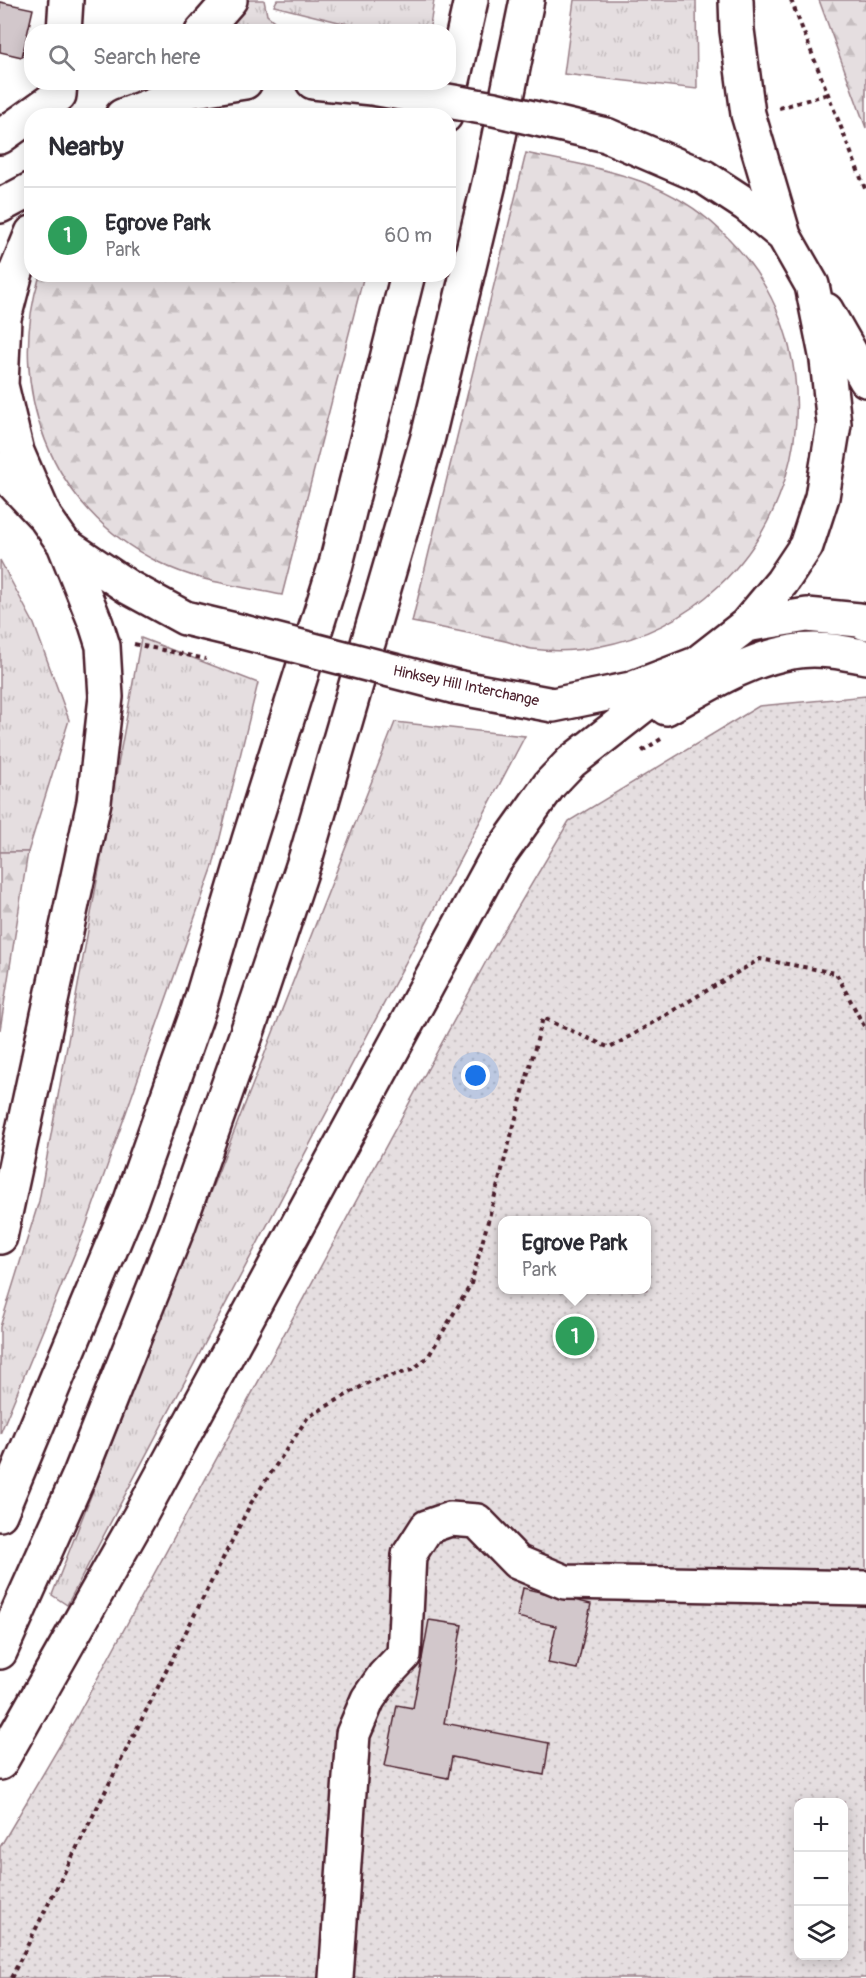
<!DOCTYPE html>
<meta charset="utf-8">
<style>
:root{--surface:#fff;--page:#f2f2f3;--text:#2b2b33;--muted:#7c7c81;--line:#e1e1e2;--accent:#1f6fb2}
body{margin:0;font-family:Pangolin,sans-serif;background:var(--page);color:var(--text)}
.controls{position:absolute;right:18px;bottom:18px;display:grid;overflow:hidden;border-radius:12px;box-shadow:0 3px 15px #0003}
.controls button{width:54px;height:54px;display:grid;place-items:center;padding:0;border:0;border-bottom:2px solid var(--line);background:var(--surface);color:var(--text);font:30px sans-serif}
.you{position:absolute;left:476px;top:1076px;width:21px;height:21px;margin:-15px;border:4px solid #fff;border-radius:50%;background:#1a73e8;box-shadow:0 0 0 9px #1a73e833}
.badge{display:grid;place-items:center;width:39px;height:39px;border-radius:50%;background:var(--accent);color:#fff;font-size:20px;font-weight:700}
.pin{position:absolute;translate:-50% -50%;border:3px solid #fff;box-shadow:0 2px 6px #0006}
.popup{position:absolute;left:498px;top:1216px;width:153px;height:78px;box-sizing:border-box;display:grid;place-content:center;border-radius:12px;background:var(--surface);filter:drop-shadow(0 2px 4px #0005);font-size:20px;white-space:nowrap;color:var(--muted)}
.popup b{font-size:22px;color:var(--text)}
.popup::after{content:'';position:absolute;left:50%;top:100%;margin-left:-12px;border:12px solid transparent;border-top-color:var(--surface)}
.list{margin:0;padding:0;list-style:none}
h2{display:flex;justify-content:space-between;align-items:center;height:78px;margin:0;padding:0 24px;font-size:26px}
h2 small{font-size:20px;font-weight:400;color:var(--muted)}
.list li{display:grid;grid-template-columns:39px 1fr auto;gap:18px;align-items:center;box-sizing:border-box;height:96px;padding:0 24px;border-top:2px solid var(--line)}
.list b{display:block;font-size:22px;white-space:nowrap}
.list p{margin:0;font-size:20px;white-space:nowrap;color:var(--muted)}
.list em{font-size:20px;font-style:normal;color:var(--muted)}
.icon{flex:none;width:33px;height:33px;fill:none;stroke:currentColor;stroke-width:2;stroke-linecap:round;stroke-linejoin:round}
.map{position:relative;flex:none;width:866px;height:1978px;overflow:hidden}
.search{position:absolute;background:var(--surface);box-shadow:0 3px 15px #0003;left:24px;top:24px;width:432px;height:66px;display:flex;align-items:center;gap:15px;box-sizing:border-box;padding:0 21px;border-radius:24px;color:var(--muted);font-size:22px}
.panel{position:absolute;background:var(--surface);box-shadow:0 3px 15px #0003;left:24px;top:108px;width:432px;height:174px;border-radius:24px}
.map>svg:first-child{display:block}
</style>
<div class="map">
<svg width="866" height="1978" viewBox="0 0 866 1978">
<defs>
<pattern id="grass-tufts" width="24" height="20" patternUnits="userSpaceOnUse" patternTransform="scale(1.5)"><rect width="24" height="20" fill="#e5dee0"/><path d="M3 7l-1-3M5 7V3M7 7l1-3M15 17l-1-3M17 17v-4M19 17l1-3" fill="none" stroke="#c6bec0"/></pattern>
<pattern id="forest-firs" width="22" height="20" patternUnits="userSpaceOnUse" patternTransform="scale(1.5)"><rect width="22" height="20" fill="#e5dee0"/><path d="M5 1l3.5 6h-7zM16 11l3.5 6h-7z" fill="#c6bec0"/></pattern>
<pattern id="park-dots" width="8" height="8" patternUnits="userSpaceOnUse" patternTransform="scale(1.5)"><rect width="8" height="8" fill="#e5dee0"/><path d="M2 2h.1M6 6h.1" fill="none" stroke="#c6bec0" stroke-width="1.8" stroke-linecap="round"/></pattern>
</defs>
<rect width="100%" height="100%" fill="#fff"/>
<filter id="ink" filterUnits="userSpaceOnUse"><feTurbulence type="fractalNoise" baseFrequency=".0167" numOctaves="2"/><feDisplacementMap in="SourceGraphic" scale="12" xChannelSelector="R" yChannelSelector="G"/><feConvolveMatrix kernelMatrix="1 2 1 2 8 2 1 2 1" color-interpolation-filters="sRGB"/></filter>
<g filter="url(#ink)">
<path fill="url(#grass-tufts)" stroke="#987e86" stroke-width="1.5" d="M247 0H264L267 15 286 31 216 32Z
M277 0H434L429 32 375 31 274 6Z
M574 0H696L697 89 564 74Z
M0 560 34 624 69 720 28 852H0Z
M141 638 258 683 213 866 86 1226 0 1434V1327L39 1201Z
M395 722 525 736 67 1605 52 1595Z"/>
<path fill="url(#forest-firs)" stroke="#987e86" stroke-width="1.5" d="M819 0H866V128Z
M526 153C599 169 663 176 720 230 865 366 792 611 597 647 576 651 553 652 532 649 522 648 514 643 505 641 474 634 443 628 412 622Z
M40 275H364L282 595C240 586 197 582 158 562 50 509 5 387 40 275Z
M0 852H28L0 1030Z"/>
<path fill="url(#park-dots)" stroke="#987e86" stroke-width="1.5" fill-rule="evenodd" d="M866 696V1978H0V1847L76 1718 490 954 569 821 759 706ZM503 1220H647V1290H503ZM798 1802H844V1956H798Z"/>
<path fill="#d2c7cb" stroke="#4a1f2b" stroke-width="1.5" d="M0 2 33 9 22 57 0 52Z
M523 1588 591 1604 577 1669 548 1663 556 1626 517 1617Z
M429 1620 462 1625 444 1723 549 1743 544 1775 452 1757 448 1778 385 1766 397 1705 413 1708Z"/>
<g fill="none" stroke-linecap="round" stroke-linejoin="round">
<g stroke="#4a1f2b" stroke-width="38">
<path id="minor" d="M64 32 66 0
M0 137 59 95 60 82
M0 206 32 189
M0 469 42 514
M336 1978 353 1734 368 1699 384 1676 404 1655 409 1555 427 1527 450 1519 477 1521 517 1562 565 1582 866 1588"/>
</g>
<g stroke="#4a1f2b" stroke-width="38">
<path id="highway" d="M736 0 737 30 748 114 784 236
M202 32 230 0
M313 82 372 88
M122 116 189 91 245 82
M445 116 471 0
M32 233 16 272 4 318 1 385 17 452 45 517 64 544 128 587 185 618 243 632
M826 310 866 380
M746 625 807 615 859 620 866 623
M456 687 553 705 631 689 696 664 746 625 782 582 806 546 822 497 834 424 827 360 812 285 784 236 747 205 704 177 606 135
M666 708C706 686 746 660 792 652 816 647 843 652 866 657
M0 1237 94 802 106 697 103 646 96 624 64 544
M0 1514 130 1203 198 1011 249 840 336 564 408 274
M0 1652 80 1474 177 1230 250 1024 305 860 428 437 491 175 527 0
M0 1763 141 1514 493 864 550 784 571 762 696 664"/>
</g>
<path stroke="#4a1f2b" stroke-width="4" stroke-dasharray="4.5 4.5" stroke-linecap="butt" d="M791 0 866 191
M779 108 828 94
M134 644 206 659
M642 751 661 739
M11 1978 251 1503 308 1417 371 1381 412 1370 428 1357 471 1284 543 1018 610 1048 760 959 836 973 866 1030"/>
<use href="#minor" stroke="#fff" stroke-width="33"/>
<use href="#highway" stroke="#fff" stroke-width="33"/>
<g stroke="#4a1f2b" stroke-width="38" stroke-linecap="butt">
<path id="highway-bridge" d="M372 88 494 109 606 135
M243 632 456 687"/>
</g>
<use href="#highway-bridge" stroke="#fff" stroke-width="33"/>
</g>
</g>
<g text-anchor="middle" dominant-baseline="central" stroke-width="4.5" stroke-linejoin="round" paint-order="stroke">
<g font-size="15" fill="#4a1f2b" stroke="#fff">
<text transform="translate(466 686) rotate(12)">Hinksey Hill Interchange</text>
</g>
</g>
</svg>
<div class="controls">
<button>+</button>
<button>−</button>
<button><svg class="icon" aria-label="layers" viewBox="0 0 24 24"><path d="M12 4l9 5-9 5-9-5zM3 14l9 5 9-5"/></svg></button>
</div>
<div class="you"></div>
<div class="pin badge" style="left:575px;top:1336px;background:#2e9e5b">1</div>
<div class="popup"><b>Egrove Park</b>Park</div>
<div class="search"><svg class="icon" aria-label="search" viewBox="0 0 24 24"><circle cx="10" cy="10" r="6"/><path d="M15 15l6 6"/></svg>Search here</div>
<section class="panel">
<h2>Nearby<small></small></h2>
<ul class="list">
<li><span class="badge" style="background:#2e9e5b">1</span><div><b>Egrove Park</b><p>Park</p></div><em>60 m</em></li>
</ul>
</section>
</div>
